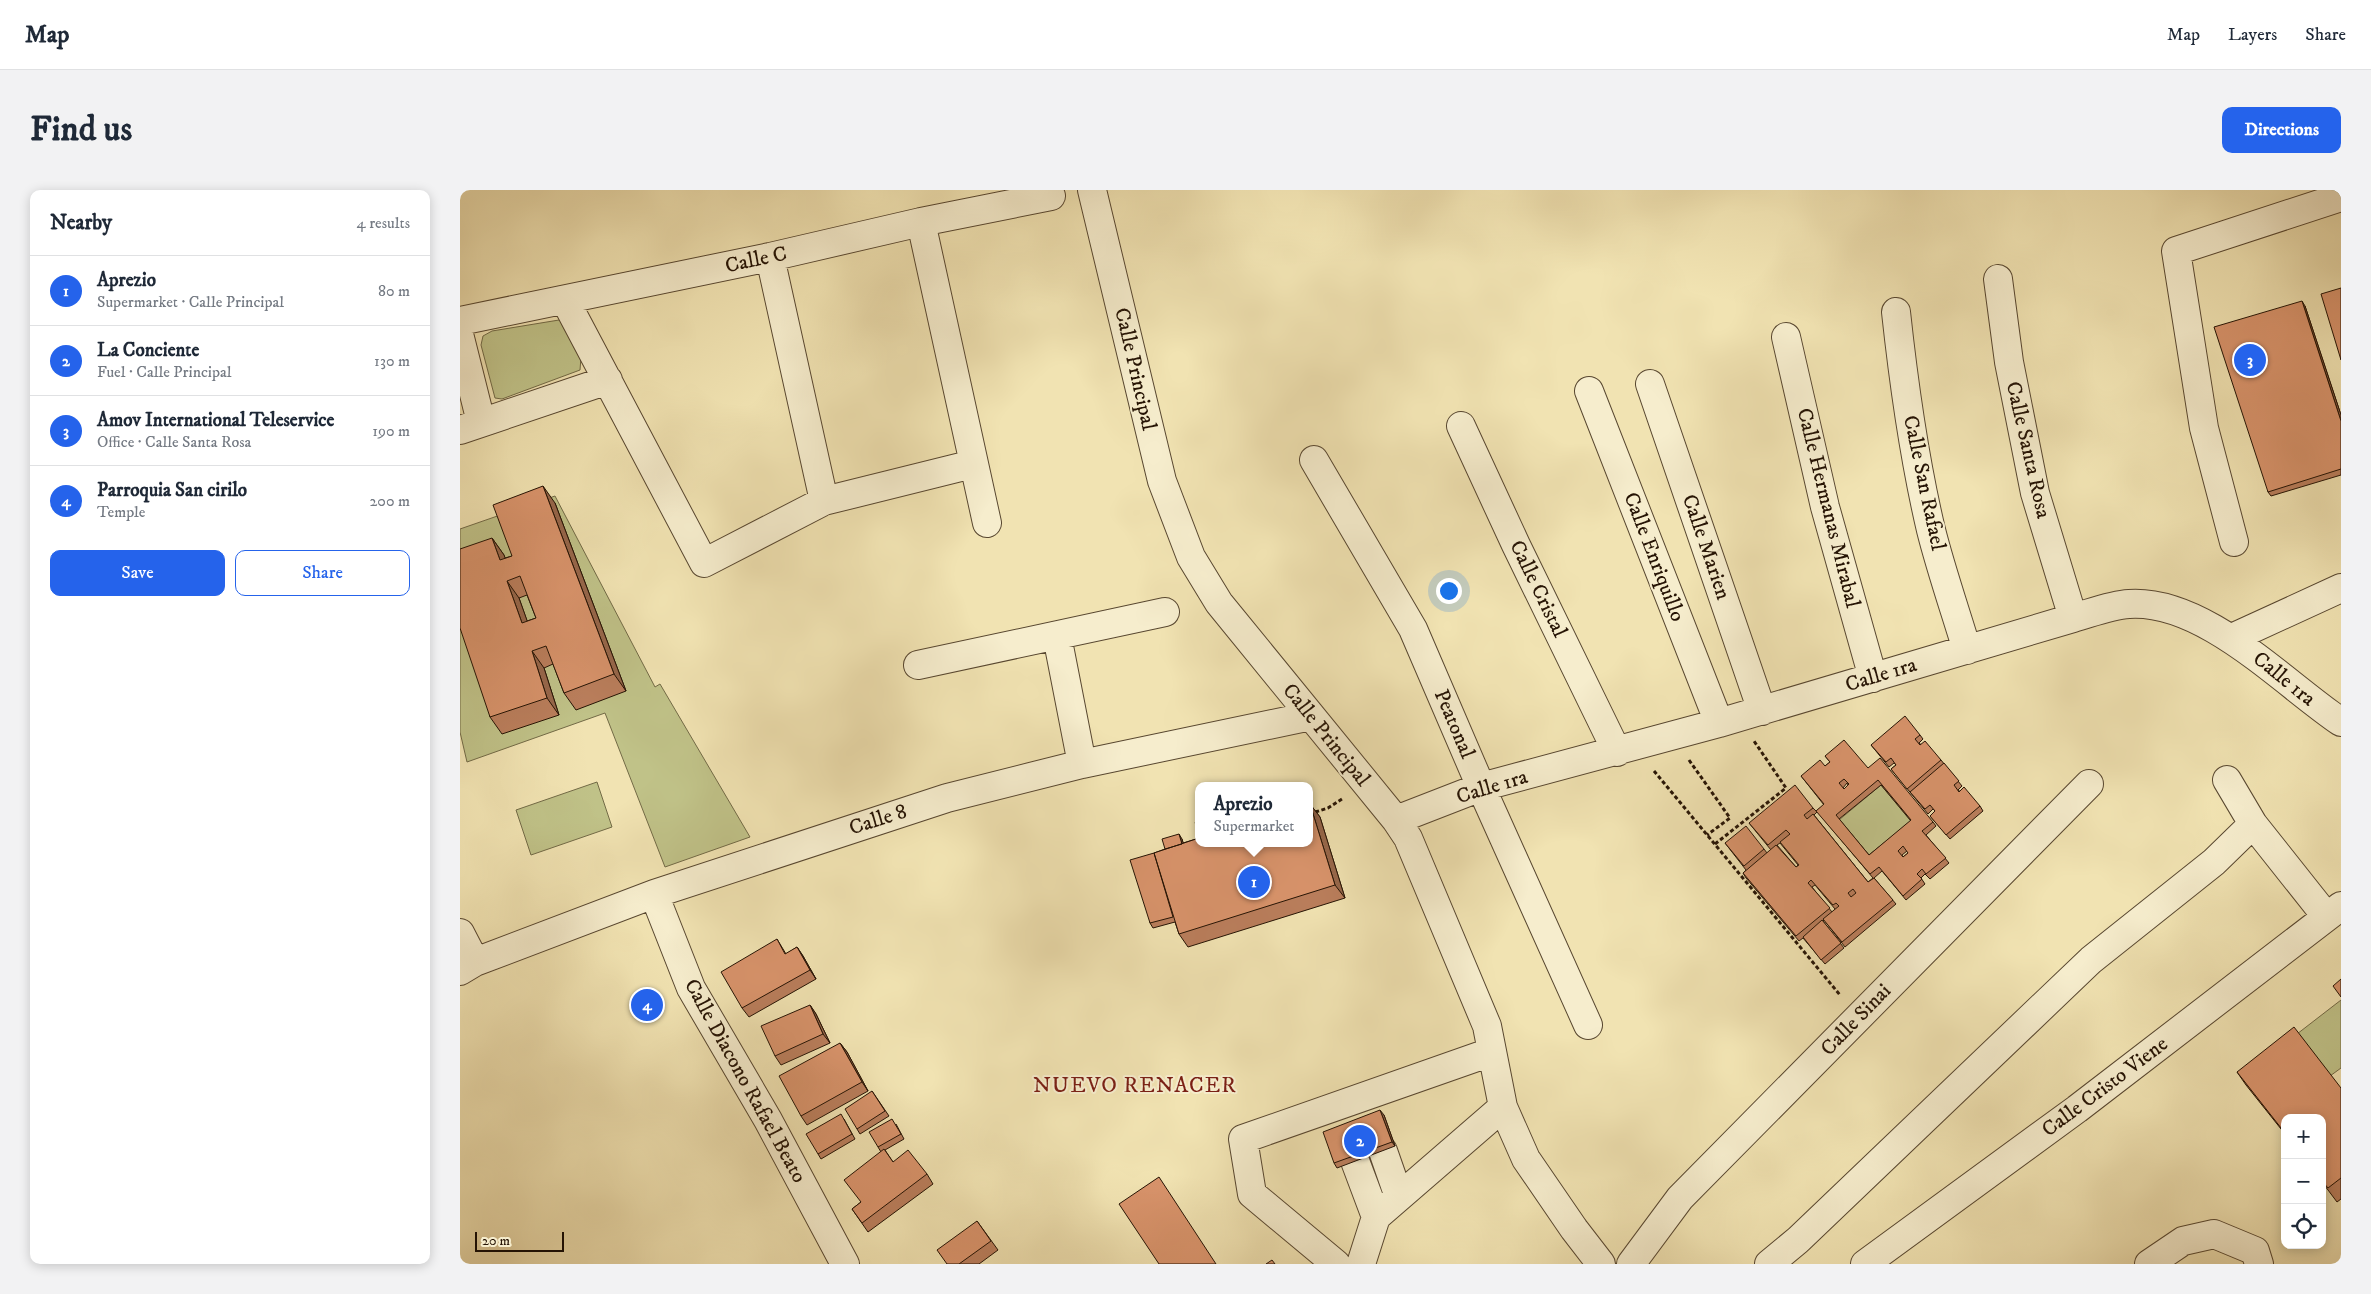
<!DOCTYPE html>
<meta charset="utf-8">
<style>
:root{--surface:#fff;--page:#f2f2f3;--text:#1f2937;--muted:#747a83;--line:#e0e1e3;--accent:#2563eb}
body{margin:0;font-family:"IM FELL DW Pica",serif;background:var(--page);color:var(--text)}
.controls{position:absolute;right:15px;bottom:15px;display:grid;overflow:hidden;border-radius:10px;box-shadow:0 2px 12px #0003}
.controls button{width:45px;height:45px;display:grid;place-items:center;padding:0;border:0;border-bottom:1px solid var(--line);background:var(--surface);color:var(--text);font:25px sans-serif}
.scale{position:absolute;left:15px;bottom:12px;width:89px;box-sizing:border-box;padding-left:5px;border:2px solid #251304;border-top:0;font-size:14px;line-height:18px;white-space:nowrap;color:#251304;-webkit-text-stroke:4px #f6edcd;paint-order:stroke}
.you{position:absolute;left:988px;top:400px;width:18px;height:18px;margin:-12px;border:4px solid #fff;border-radius:50%;background:#1a73e8;box-shadow:0 0 0 8px #1a73e833}
.badge{display:grid;place-items:center;width:32px;height:32px;border-radius:50%;background:var(--accent);color:#fff;font-size:16px;font-weight:700}
.pin{position:absolute;translate:-50% -50%;border:2px solid #fff;box-shadow:0 1px 5px #0006}
.popup{position:absolute;left:735px;top:592px;width:118px;height:65px;box-sizing:border-box;display:grid;place-content:center;border-radius:10px;background:var(--surface);filter:drop-shadow(0 1px 4px #0005);font-size:16px;white-space:nowrap;color:var(--muted)}
.popup b{font-size:19px;color:var(--text)}
.popup::after{content:'';position:absolute;left:50%;top:100%;margin-left:-10px;border:10px solid transparent;border-top-color:var(--surface)}
.list{margin:0;padding:0;list-style:none}
h2{display:flex;justify-content:space-between;align-items:center;height:65px;margin:0;padding:0 20px;font-size:21px}
h2 small{font-size:16px;font-weight:400;color:var(--muted)}
.list li{display:grid;grid-template-columns:32px 1fr auto;gap:15px;align-items:center;box-sizing:border-box;height:70px;padding:0 20px;border-top:1px solid var(--line)}
.list b{display:block;font-size:19px;white-space:nowrap}
.list p{margin:0;font-size:16px;white-space:nowrap;color:var(--muted)}
.list em{font-size:16px;font-style:normal;color:var(--muted)}
.actions{display:flex;gap:10px;padding:15px 20px}
.actions a{flex:1;padding:11px 0;border:1px solid var(--accent);border-radius:10px;text-align:center;font-size:18px;color:var(--accent)}
.actions .main{background:var(--accent);color:#fff}
.icon{flex:none;width:28px;height:28px;fill:none;stroke:currentColor;stroke-width:2;stroke-linecap:round;stroke-linejoin:round}
.map{position:relative;flex:none;width:1881px;height:1074px;overflow:hidden;border-radius:10px}
header{display:flex;align-items:center;gap:30px;box-sizing:border-box;height:70px;padding:0 25px;background:var(--surface);border-bottom:1px solid var(--line)}
header strong{font-size:24px}
nav{display:flex;gap:28px;margin-inline-start:auto;font-size:18px}
.intro{display:flex;align-items:center;justify-content:space-between;box-sizing:border-box;height:120px;padding:0 30px}
h1{margin:0;font-size:35px}
.button{padding:12px 22px;border-radius:10px;background:var(--accent);color:#fff;font-size:18px;font-weight:700}
main{display:flex;gap:30px;padding:0 30px}
aside{flex:1;background:var(--surface);border-radius:10px;box-shadow:0 2px 12px #0003}
.map>svg:first-child{display:block}
</style>
<header>
<strong>Map</strong>
<nav><a>Map</a><a>Layers</a><a>Share</a></nav>
</header>
<div class="intro"><h1>Find us</h1><a class="button">Directions</a></div>
<main>
<aside>
<h2>Nearby<small>4 results</small></h2>
<ul class="list">
<li><span class="badge">1</span><div><b>Aprezio</b><p>Supermarket · Calle Principal</p></div><em>80 m</em></li>
<li><span class="badge">2</span><div><b>La Conciente</b><p>Fuel · Calle Principal</p></div><em>130 m</em></li>
<li><span class="badge">3</span><div><b>Amov International Teleservice</b><p>Office · Calle Santa Rosa</p></div><em>190 m</em></li>
<li><span class="badge">4</span><div><b>Parroquia San cirilo</b><p>Temple</p></div><em>200 m</em></li>
</ul>
<div class="actions"><a class="main">Save</a><a>Share</a></div>
</aside>
<div class="map">
<svg width="1881" height="1074" viewBox="0 0 1881 1074">
<rect width="100%" height="100%" fill="#f1e3b2"/>
<filter id="stains"><feTurbulence type="fractalNoise" baseFrequency=".004" numOctaves="4"/><feColorMatrix values="0 0 0 0 .2 0 0 0 0 .09 0 0 0 0 .02 0 0 0 .5 -.17"/></filter>
<radialGradient id="worn" r=".72"><stop offset=".6" stop-color="#630" stop-opacity="0"/><stop offset="1" stop-color="#630" stop-opacity=".3"/></radialGradient>
<path fill="#c0c288" stroke="#726a46" d="M99 130H104L121 167 120 180 42 209 35 208 21 155 23 146 32 141Z
M95 306 195 497 200 494 290 647 205 677 145 523 7 572 0 542V339Z
M137 592 152 637 71 665 56 620Z
M1421 595 1454 635 1412 670 1379 630Z
M1881 810V878L1870 886 1837 844Z"/>
<g fill="none" stroke-linecap="round" stroke-linejoin="round">
<g stroke="#584730" stroke-width="30">
<path id="minor" d="M632 0 702 291 731 367 759 413 936 630 948 648 1027 836 1043 917 1066 969 1114 1039 1141 1074
M461 32 527 333
M310 67 364 311
M1538 89 1549 172 1575 303 1613 428
M105 110 244 373 364 311 513 274
M1436 122C1444 196 1454 268 1471 340 1481 380 1495 420 1507 460
M0 131 310 67 461 32 591 6
M1326 147 1365 317 1413 488
M0 148 21 232
M1190 194 1302 521
M1129 201 1259 533
M1001 236 1056 355 1157 562
M0 240 148 190
M854 270 953 439 1021 597 1128 835
M1774 352 1744 238 1716 61 1881 7
M597 446 622 574
M1772 448 1881 398
M458 475 705 422
M1767 590 1793 634 1866 726
M936 630 1021 597 1259 533 1613 428C1631 423 1651 415 1669 414 1744 409 1822 492 1881 532
M194 704 231 798 308 930 385 1074
M0 743 15 772
M0 781 15 772 194 704 487 608 622 574 851 526
M923 961 939 1007
M895 971 916 1027
M876 1074 792 1004 783 949 1031 862
M901 1074 916 1027 1043 917
M1171 1074 1220 1008 1629 594
M1309 1074 1338 1050 1631 770 1754 672 1793 634
M1405 1074 1617 919 1881 716
M1689 1074 1723 1051 1754 1044 1795 1061 1799 1074"/>
</g>
<path stroke="#251304" stroke-width="3" stroke-dasharray="4 2.5" stroke-linecap="butt" d="M1229 570 1270 628 1247 645
M1194 581 1380 805
M849 624 868 618 882 609
M736 632 739 640
M1255 654 1326 598 1294 551"/>
<use href="#minor" stroke="#f6edcd" stroke-width="28"/>
</g>
<path fill="#ba7e5c" stroke="#251304" fill-rule="evenodd" d="M1845 116 1881 225V285L1811 306 1808 302Z
M95 313 166 501 116 520 104 503 93 474 84 478 99 525 42 544 30 527 32 348 44 365 45 368 52 366ZM67 405 76 428 67 431 59 408Z
M1460 545 1463 549 1459 553 1481 570 1502 596 1498 600 1520 616 1523 621 1490 649 1470 626 1475 621 1473 619 1468 624 1431 579 1436 575 1434 573 1429 577 1411 555Z
M1365 566 1408 578 1473 632 1476 636 1466 645 1489 673 1470 689 1465 684 1461 688 1465 694 1446 710 1422 681 1414 688 1436 714 1385 757 1364 730 1363 731 1384 758 1365 774 1343 748 1339 751 1286 688 1283 683 1286 680 1265 653 1304 659 1307 663 1311 660 1289 633 1353 618 1357 622 1354 625 1408 692 1413 688 1360 625 1356 621 1364 615 1341 586 1365 576 1370 572ZM1387 593 1388 595 1384 599 1383 598ZM1421 595 1451 631 1409 665 1379 629ZM1320 653 1338 675 1336 677 1317 655ZM1447 661 1448 663 1443 667 1442 665ZM1355 695 1375 719 1372 722 1352 697Z
M850 614 860 627 885 708 728 757 719 744 715 732 693 738 690 733 694 663 705 659 722 649 723 653Z
M317 749 326 764 337 757 343 766 356 789 289 827 282 818Z
M350 815 356 824 370 853 321 875 315 866Z
M380 853 387 862 408 901 347 935 341 926Z
M1777 882 1881 898V1009L1877 1012 1862 992V928H1825V944L1786 895Z
M412 901 429 926 400 944 397 939Z
M924 925 935 956 877 978 874 973Z
M384 929 395 949 361 969 358 964Z
M436 934 444 949 425 960 433 972 467 984 473 994 408 1042 392 1019 401 1012 421 962 418 957Z
M517 1031 538 1060 519 1074H487Z"/>
<path fill="#97674b" stroke="#251304" d="M1842 111 1845 116 1881 225V231Z
M83 296 95 313 166 501 154 484Z
M32 348 44 365 52 387 40 370Z
M47 391 59 408 74 450 62 433Z
M72 461 84 478 99 525 87 508Z
M850 614 860 627 885 708 875 695Z
M719 644 722 649 727 666 724 661Z
M337 757 343 766 356 789 350 780Z
M350 815 356 824 370 853 363 844Z
M380 853 387 862 408 901 402 892Z
M920 920 924 925 935 956 932 952Z"/>
<path fill="#d8936b" stroke="#251304" fill-rule="evenodd" d="M1881 98V170L1861 104Z
M1842 111 1881 231V279L1808 302 1754 137Z
M83 296 154 484 104 503 86 456 72 461 87 508 30 527 0 438V359L32 348 40 370 52 366 33 315ZM60 386 76 428 62 433 47 391Z
M1445 526 1460 545 1455 549 1460 555 1465 551 1481 570 1447 599 1431 579 1436 575 1431 568 1426 572 1411 555Z
M1384 550 1408 578 1420 568 1473 632 1462 641 1486 668 1466 684 1462 679 1457 684 1462 689 1443 706 1419 677 1410 684 1356 621 1364 614 1341 586 1360 570 1365 576 1370 572 1365 566ZM1384 589 1389 594 1384 599 1379 593ZM1418 590 1451 630 1409 665 1376 625ZM1443 656 1448 663 1443 667 1438 661Z
M1484 573 1499 591 1494 595 1499 602 1504 597 1520 616 1486 645 1470 626 1475 621 1470 615 1465 619 1450 602Z
M1335 595 1353 618 1344 625 1347 629 1353 624 1408 692 1414 688 1433 710 1382 752 1363 729 1379 716 1376 713 1373 715 1351 690 1348 693 1370 718 1336 746 1283 683 1316 655 1336 677 1339 675 1320 652 1330 644 1326 640 1308 655 1289 633ZM1393 699 1396 703 1391 707 1388 703Z
M849 614H850L875 695 719 744 694 663 739 648V653H849Z
M1286 636 1304 659 1284 676 1265 653Z
M719 644 722 654 705 659 702 649Z
M694 663 713 727 690 733 670 670Z
M1362 730 1381 753 1361 770 1343 747Z
M317 749 325 764 337 757 350 780 282 818 261 782Z
M1881 789V807L1873 796Z
M350 815 363 844 315 866 301 836Z
M1834 837 1881 898V988L1868 998 1862 991V928H1825V943L1777 882Z
M380 853 402 892 341 926 319 886Z
M412 901 425 921 397 939 385 919Z
M920 920 932 952 874 973 863 942Z
M381 924 392 944 358 964 346 944Z
M432 929 441 944 418 957 409 942Z
M424 959 433 972 448 960 467 984 402 1033 392 1019 401 1012 384 990Z
M699 987 756 1074H699L659 1014Z
M517 1031 531 1051 499 1074H487L477 1060Z
M812 1070 815 1074H806Z"/>
<g text-anchor="middle" dominant-baseline="central" stroke-width="4" stroke-linejoin="round" paint-order="stroke">
<g font-size="21" fill="#251304" stroke="#f6edcd">
<text transform="translate(296 70) rotate(-12)">Calle C</text>
<text transform="translate(675 179) rotate(77)">Calle Principal</text>
<text transform="translate(1568 260) rotate(77)">Calle Santa Rosa</text>
<text transform="translate(1464 293) rotate(78)">Calle San Rafael</text>
<text transform="translate(1368 318) rotate(76)">Calle Hermanas Mirabal</text>
<text transform="translate(1246 357) rotate(71)">Calle Marien</text>
<text transform="translate(1194 367) rotate(69)">Calle Enriquillo</text>
<text transform="translate(1078 399) rotate(64)">Calle Cristal</text>
<text transform="translate(1421 485) rotate(-17)">Calle 1ra</text>
<text transform="translate(1824 489) rotate(39)">Calle 1ra</text>
<text transform="translate(994 534) rotate(67)">Peatonal</text>
<text transform="translate(866 545) rotate(51)">Calle Principal</text>
<text transform="translate(1032 597) rotate(-17)">Calle 1ra</text>
<text transform="translate(418 630) rotate(-18)">Calle 8</text>
<text transform="translate(1396 830) rotate(-46)">Calle Sinai</text>
<text transform="translate(285 891) rotate(61)">Calle Diacono Rafael Beato</text>
<text transform="translate(1645 897) rotate(-37)">Calle Cristo Viene</text>
</g>
<g font-size="22" letter-spacing="1" fill="#7a1f14" stroke="#f6edcd">
<text x="675" y="895">NUEVO RENACER</text>
</g>
</g>
<rect width="100%" height="100%" filter="url(#stains)"/>
<rect width="100%" height="100%" fill="url(#worn)"/>
</svg>
<div class="controls">
<button>+</button>
<button>−</button>
<button><svg class="icon" aria-label="locate" viewBox="0 0 24 24"><circle cx="12" cy="12" r="6"/><path d="M12 2v4M12 18v4M2 12h4M18 12h4"/></svg></button>
</div>
<div class="scale">20 m</div>
<div class="you"></div>
<div class="pin badge" style="left:794px;top:692px">1</div>
<div class="popup"><b>Aprezio</b>Supermarket</div>
<div class="pin badge" style="left:900px;top:951px">2</div>
<div class="pin badge" style="left:1790px;top:170px">3</div>
<div class="pin badge" style="left:187px;top:815px">4</div>
</div>
</main>
